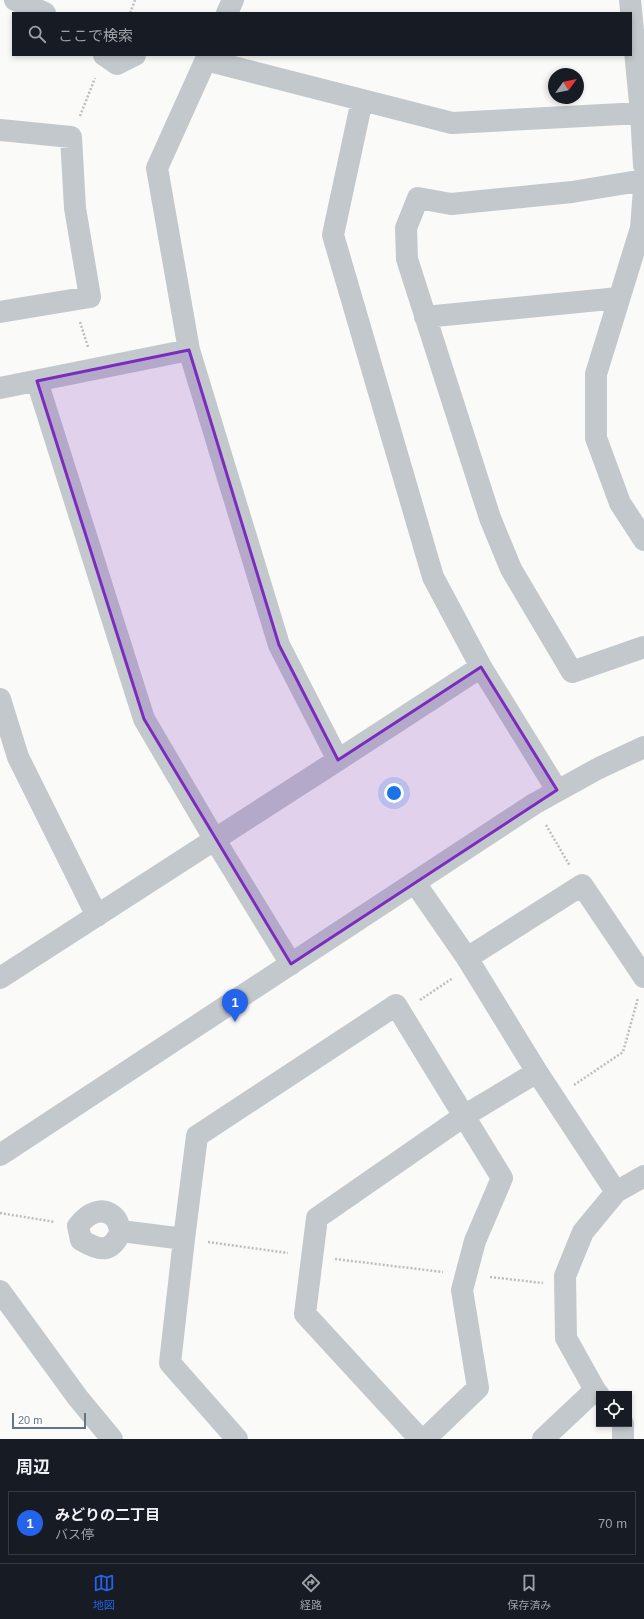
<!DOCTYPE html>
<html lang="ja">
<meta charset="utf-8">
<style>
:root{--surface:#171b24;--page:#242831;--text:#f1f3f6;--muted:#9ea1a6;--line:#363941;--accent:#2563eb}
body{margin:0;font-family:Arial,"Noto Sans JP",sans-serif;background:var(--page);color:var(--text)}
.controls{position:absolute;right:12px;bottom:12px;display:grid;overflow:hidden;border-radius:0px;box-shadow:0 2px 6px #0003}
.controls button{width:36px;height:36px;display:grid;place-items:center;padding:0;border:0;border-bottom:1px solid var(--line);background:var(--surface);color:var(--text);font:20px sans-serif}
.compass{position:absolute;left:548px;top:68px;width:36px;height:36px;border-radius:50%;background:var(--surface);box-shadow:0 2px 6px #0003;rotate:57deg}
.scale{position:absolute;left:12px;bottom:10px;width:74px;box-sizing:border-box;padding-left:4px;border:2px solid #657683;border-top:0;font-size:11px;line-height:14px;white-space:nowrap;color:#657683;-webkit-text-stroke:3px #fff;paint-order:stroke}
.you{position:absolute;left:394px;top:793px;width:14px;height:14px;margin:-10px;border:3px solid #fff;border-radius:50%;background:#1a73e8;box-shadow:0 0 0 6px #1a73e833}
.badge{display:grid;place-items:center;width:26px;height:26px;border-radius:50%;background:var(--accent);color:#fff;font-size:13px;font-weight:700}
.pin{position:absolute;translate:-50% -33px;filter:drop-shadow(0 1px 2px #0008)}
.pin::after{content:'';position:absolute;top:21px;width:14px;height:12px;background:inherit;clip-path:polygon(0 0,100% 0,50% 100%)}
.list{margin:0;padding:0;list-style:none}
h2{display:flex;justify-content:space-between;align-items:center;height:52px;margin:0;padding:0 16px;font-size:17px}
h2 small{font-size:13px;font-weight:400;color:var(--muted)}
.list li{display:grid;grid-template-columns:26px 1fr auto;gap:12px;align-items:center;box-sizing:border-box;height:64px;margin:0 8px 8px;padding:0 8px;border:1px solid var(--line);border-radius:0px}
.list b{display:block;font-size:15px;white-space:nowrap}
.list p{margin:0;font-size:13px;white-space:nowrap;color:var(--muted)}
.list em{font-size:13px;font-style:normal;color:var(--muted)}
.icon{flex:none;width:22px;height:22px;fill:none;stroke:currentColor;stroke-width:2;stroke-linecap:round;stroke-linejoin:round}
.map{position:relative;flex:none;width:644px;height:1439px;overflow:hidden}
.search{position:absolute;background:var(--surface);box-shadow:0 2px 6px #0003;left:12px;right:12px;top:12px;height:44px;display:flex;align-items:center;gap:10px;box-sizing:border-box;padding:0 14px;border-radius:0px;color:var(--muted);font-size:15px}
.sheet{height:124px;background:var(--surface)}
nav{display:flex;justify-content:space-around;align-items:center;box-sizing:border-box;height:56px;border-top:1px solid var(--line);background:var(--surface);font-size:11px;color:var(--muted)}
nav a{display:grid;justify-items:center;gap:2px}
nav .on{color:var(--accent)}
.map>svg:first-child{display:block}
</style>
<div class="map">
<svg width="644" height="1439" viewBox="0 0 644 1439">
<rect width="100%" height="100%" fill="#fafaf8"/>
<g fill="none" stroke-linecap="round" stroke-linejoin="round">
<path stroke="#bbbfc2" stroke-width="2.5" stroke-dasharray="2 2" stroke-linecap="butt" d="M130 13 135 0
M80 116 95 78
M80 322 88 347
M546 825 570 866
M420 1000 453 978
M574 1085 623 1052 638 998
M0 1213 55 1222
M208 1242 288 1253
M335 1259 443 1272
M490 1277 543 1283"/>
<path stroke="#c3c8cc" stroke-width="22" d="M15 0 45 13
M227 13 233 0
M104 55 117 64 135 55
M206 60 452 123 641 113 630 0
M362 100 333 235 433 577 481 667 557 790
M641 113 644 165
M0 130 71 137 75 208 90 297 0 312
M644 180 572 192 451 204 418 198 406 228 407 259 490 518 511 569 572 672 644 647
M644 189 641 228 596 374V438L620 503 644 540
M425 317 619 298
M37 381 144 719 215 840 291 964
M0 388 189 350
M0 699 18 757 97 916
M338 760 481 667
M415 883 467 958 537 1072 616 1192
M467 958 582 885 644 977
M0 978 338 760 279 645 189 350 157 168 208 55
M121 1231C111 1254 100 1251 81 1240L78 1226C87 1214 103 1204 116 1219 118 1222 119 1227 121 1231L184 1239
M0 1291 78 1398 112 1439
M599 1395 595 1390 566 1338 565 1276 583 1232 616 1192 644 1176
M623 1424V1439
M237 1439 170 1363 184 1239 197 1136 396 1005 502 1178 475 1241 462 1290 478 1388 425 1439
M420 1439 305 1314 317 1218 464 1116 537 1072
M543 1439 595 1390"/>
<path stroke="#c3c8cc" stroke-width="22" d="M0 1155 534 804 599 768 644 747"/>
</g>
<path fill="#7b2cbf" fill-opacity="0.2" stroke="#7b2cbf" stroke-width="3" stroke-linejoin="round" d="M189 350 279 645 338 760 481 667 557 790 291 964 144 719 37 381Z"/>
</svg>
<div class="controls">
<button><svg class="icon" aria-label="locate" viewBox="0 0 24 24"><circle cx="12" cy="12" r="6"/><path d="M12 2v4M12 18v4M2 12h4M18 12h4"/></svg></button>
</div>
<svg class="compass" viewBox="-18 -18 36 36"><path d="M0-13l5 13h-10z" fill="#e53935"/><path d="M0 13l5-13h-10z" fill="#9ea1a6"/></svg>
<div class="scale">20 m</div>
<div class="you"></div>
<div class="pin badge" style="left:235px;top:1022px">1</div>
<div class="search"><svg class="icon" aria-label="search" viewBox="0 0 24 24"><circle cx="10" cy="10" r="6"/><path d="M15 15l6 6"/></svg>ここで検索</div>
</div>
<section class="sheet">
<h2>周辺<small></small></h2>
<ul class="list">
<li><span class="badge">1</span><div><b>みどりの二丁目</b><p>バス停</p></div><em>70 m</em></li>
</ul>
</section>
<nav>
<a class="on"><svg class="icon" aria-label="map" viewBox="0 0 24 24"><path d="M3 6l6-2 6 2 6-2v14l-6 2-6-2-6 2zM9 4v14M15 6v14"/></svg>地図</a>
<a><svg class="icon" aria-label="directions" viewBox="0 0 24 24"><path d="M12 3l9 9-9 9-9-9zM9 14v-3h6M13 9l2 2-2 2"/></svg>経路</a>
<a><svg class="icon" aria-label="saved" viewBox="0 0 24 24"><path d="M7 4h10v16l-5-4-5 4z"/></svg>保存済み</a>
</nav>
